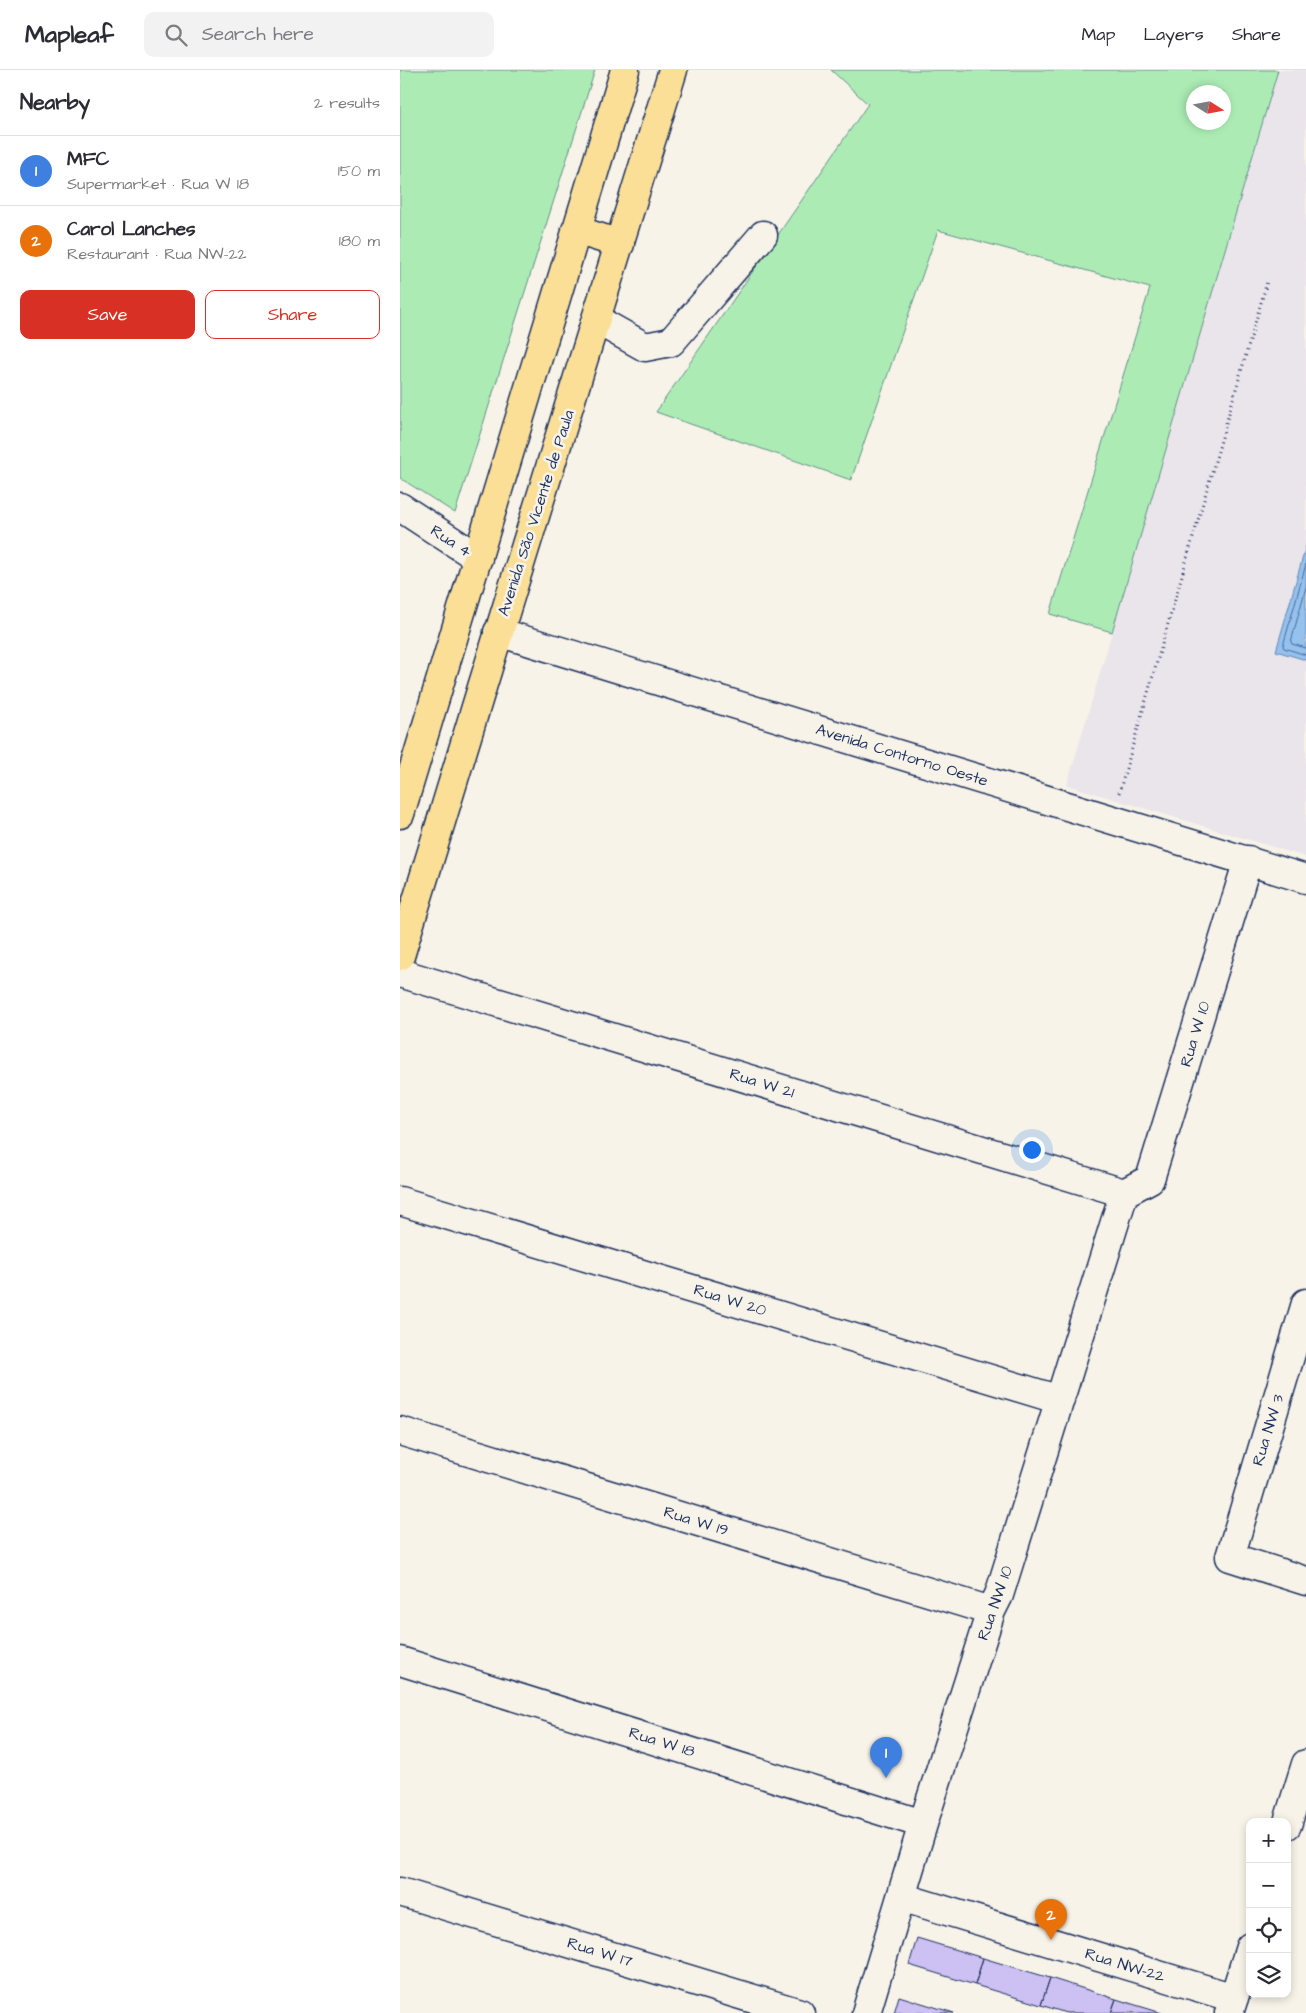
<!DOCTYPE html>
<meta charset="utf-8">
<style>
:root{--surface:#fff;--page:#f2f2f3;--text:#2b2b33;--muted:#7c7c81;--line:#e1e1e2;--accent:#d93025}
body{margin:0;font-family:"Architects Daughter",sans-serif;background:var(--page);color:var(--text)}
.controls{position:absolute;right:15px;bottom:15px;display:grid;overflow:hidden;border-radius:10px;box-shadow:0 2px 8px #0003}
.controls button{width:45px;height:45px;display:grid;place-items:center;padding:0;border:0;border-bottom:1px solid var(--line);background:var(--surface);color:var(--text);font:25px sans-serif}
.compass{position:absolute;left:786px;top:15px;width:45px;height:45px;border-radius:50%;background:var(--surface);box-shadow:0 2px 8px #0003;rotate:101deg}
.you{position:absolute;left:631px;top:1079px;width:18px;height:18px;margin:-12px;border:4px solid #fff;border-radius:50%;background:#1a73e8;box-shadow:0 0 0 8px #1a73e833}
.badge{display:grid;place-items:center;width:32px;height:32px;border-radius:50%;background:var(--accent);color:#fff;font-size:16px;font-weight:700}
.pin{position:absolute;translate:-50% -41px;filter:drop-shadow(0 1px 2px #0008)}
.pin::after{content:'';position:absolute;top:26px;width:18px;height:15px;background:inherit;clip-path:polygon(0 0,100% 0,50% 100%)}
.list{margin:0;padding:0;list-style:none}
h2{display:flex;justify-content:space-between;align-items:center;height:65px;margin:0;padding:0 20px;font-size:21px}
h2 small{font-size:16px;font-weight:400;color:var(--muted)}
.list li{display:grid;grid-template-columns:32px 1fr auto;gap:15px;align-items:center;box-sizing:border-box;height:70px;padding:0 20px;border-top:1px solid var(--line)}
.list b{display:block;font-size:19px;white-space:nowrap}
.list p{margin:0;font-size:16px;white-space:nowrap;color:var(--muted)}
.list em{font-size:16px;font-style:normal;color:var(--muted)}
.actions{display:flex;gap:10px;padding:15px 20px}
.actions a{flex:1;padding:11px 0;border:1px solid var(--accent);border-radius:10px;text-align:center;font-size:18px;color:var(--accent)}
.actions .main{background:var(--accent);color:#fff}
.icon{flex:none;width:28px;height:28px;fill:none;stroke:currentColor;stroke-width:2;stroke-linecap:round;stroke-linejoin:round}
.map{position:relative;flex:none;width:906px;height:1943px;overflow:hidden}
header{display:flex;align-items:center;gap:30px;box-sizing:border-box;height:70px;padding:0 25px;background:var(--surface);border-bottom:1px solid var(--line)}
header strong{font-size:24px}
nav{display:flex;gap:28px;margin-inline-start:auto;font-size:18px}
.search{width:350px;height:45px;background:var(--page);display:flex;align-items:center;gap:12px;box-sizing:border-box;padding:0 18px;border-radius:10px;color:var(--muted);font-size:19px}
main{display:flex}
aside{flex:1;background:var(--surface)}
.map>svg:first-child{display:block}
</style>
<header>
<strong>Mapleaf</strong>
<div class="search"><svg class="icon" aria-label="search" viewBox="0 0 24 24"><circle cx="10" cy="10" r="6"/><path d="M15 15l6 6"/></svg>Search here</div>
<nav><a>Map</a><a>Layers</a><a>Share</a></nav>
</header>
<main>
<aside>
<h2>Nearby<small>2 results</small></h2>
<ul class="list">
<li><span class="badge" style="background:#3f7fe0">1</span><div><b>MFC</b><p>Supermarket · Rua W 18</p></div><em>150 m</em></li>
<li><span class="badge" style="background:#e8710a">2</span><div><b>Carol Lanches</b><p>Restaurant · Rua NW-22</p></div><em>180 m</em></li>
</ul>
<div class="actions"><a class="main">Save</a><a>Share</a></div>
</aside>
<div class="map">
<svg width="906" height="1943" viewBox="0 0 906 1943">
<rect width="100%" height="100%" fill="#f7f3e8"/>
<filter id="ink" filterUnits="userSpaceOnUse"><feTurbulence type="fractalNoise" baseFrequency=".02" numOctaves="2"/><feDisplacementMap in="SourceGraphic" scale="10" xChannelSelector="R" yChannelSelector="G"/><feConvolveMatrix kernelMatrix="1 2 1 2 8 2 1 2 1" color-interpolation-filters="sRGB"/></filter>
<g filter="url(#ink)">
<path fill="#eae4eb" d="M878 0H906V787L667 715Z"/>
<path fill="#acecb4" stroke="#648e89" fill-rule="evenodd" d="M0 0H195L55 443 0 408Z
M431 0H878L712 562 650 544 750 218 538 160 451 410 256 342 468 34ZM794 22H824V52H794Z"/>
<path fill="#94c1ee" stroke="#6487b4" d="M906 476V590L876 581Z"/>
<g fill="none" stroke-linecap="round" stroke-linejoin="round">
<path stroke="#4b6998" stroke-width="1" d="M906 494 883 576 884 578 906 585
M906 517 891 572 892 574 906 578"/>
</g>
<path fill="#cdc0f2" stroke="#1b2f5e" d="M517 1868 583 1888 575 1915 509 1895Z
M583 1888 650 1908 641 1935 575 1915Z
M650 1908 716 1929 711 1943H666L641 1935Z
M499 1926 554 1943H494Z
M716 1929 762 1943H711Z"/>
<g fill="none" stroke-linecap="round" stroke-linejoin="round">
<g stroke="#1b2f5e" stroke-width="31">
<path id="street" d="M197 250 245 277 271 272 363 165
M0 437 78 488
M0 903 724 1123
M724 1123 750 1109 848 790
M0 1131 660 1330
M906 1233 830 1487 906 1511
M0 1361 591 1541
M0 1591 523 1754
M887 1755 906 1694
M0 1822 400 1943
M501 1827 834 1928
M466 1943 523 1754 591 1541 599 1525 724 1123
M829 1943 850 1877"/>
</g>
<g stroke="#1b2f5e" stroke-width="31">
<path id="secondary" d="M98 562 906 809"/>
</g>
<g stroke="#1b2f5e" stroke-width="31">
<path id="primary" d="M176 160 220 174
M0 744 225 0
M0 886C89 590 183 295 273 0"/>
</g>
<path stroke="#1b2f5e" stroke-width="3" stroke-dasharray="1 4" stroke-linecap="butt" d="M719 723 867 212"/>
<use href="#street" stroke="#f7f3e8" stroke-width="28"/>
<use href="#secondary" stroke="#f7f3e8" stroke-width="28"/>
<use href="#primary" stroke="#fbdf96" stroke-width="28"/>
</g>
</g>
<g text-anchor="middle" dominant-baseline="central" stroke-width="5" stroke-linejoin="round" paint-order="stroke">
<g font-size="16" fill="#1b2f5e" stroke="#f7f3e8">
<text transform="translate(136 443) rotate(-72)">Avenida São Vicente de Paula</text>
<text transform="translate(51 471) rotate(33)">Rua 4</text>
<text transform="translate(502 685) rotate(17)">Avenida Contorno Oeste</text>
<text transform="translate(795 964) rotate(-73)">Rua W 10</text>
<text transform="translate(362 1013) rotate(17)">Rua W 21</text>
<text transform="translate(330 1230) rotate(17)">Rua W 20</text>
<text transform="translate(868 1360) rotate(-73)">Rua NW 3</text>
<text transform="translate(296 1451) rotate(17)">Rua W 19</text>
<text transform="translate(595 1533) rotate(-71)">Rua NW 10</text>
<text transform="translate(262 1672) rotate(17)">Rua W 18</text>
<text transform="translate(200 1882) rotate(17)">Rua W 17</text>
<text transform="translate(725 1895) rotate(17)">Rua NW-22</text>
</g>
</g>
</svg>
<div class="controls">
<button>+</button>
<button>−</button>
<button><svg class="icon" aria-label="locate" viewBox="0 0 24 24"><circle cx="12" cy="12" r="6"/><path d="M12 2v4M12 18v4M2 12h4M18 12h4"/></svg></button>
<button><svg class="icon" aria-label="layers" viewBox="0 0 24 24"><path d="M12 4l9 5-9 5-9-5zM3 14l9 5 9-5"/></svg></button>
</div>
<svg class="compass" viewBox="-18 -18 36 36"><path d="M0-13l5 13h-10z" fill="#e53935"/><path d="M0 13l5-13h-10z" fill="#7c7c81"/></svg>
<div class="you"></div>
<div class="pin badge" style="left:486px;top:1708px;background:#3f7fe0">1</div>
<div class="pin badge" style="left:651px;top:1870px;background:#e8710a">2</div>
</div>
</main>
